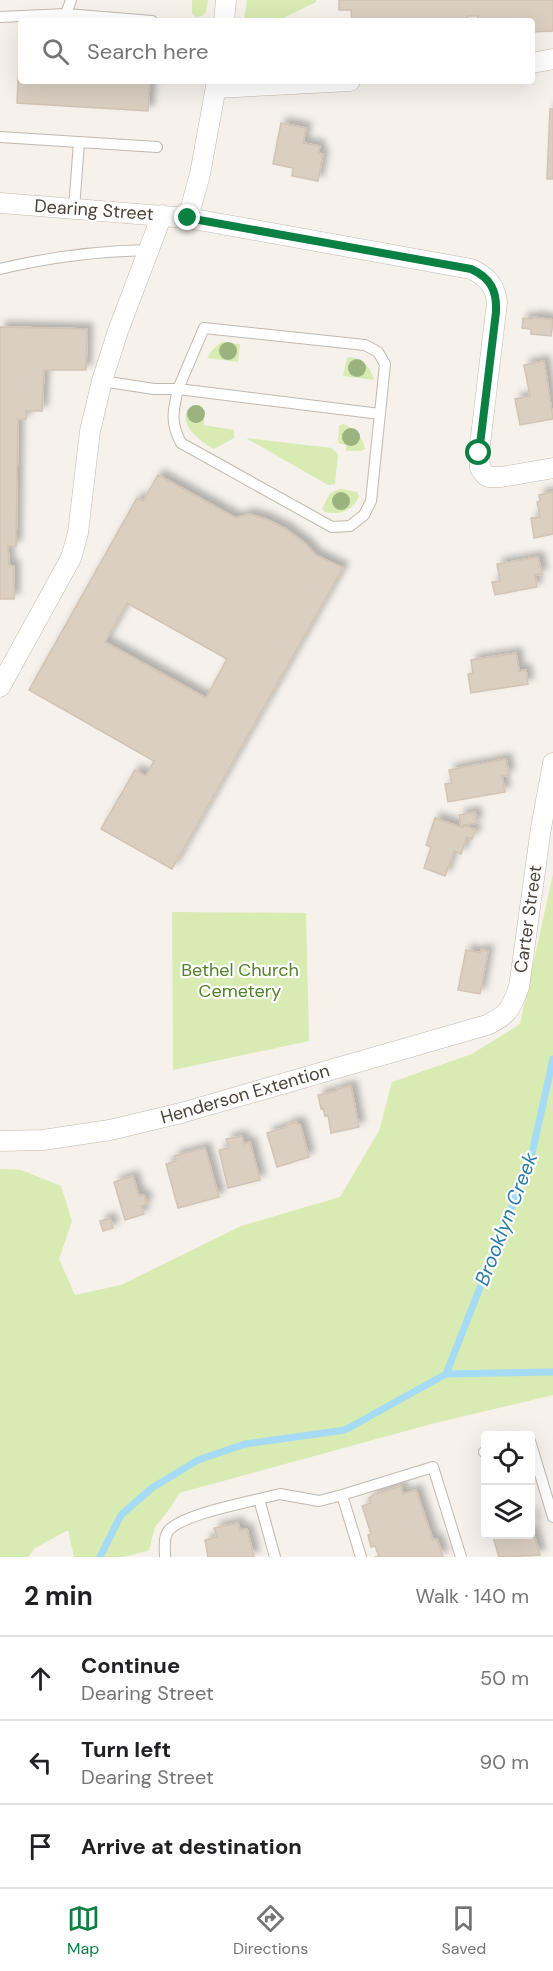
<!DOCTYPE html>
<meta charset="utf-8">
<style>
:root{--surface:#fff;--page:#f2f2f2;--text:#202124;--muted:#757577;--line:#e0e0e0;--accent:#0b8043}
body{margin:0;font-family:"DM Sans",sans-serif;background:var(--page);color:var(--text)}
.controls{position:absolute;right:18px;bottom:18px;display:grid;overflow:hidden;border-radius:6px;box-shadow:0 6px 24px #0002}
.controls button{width:54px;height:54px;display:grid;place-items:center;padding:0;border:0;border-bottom:2px solid var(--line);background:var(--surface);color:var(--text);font:30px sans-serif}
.stop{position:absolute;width:18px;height:18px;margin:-14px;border:4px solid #0b8043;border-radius:50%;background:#fff}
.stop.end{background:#0b8043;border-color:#fff;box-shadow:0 2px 6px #0008}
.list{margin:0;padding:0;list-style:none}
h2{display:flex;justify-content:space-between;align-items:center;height:78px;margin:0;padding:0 24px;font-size:26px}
h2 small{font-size:20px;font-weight:400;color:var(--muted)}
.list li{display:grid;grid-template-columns:39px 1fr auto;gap:18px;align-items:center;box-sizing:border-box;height:84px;padding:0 24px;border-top:2px solid var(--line)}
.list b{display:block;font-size:22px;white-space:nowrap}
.list p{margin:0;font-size:20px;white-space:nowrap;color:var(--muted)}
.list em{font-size:20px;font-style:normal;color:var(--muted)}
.icon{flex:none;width:33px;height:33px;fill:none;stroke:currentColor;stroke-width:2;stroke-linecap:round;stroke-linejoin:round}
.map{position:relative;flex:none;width:553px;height:1557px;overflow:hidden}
.search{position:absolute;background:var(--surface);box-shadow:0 6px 24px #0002;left:18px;right:18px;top:18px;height:66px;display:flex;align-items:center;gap:15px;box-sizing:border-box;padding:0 21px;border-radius:6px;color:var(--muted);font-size:22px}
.sheet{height:330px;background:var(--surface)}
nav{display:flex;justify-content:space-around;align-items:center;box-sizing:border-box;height:84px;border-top:2px solid var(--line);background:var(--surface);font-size:16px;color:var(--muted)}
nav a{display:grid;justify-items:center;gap:3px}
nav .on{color:var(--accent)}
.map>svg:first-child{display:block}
</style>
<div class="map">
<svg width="553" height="1557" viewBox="0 0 553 1557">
<defs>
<filter id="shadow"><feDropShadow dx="5.5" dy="-5.5" stdDeviation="3" flood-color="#0004"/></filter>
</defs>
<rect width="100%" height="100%" fill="#f6f1eb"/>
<path fill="#d7ebb2" d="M192 0H208L206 12 202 16 196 17 192 13Z
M247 0H316V2L277 21H244Z
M222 342 240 344 238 362 207 358 213 349Z
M351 357C365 361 370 366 374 380L343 376 347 358Z
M193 405H200L204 410V425L234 430V438L214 449C200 442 172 420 193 405Z
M343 424C356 429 362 436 365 449L361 451H346V445L338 443 339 426Z
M246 438 332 448 338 454 335 484 328 485Z
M341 489 357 492 359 496C353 511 340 515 325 512L322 509 330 493Z
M553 874V1395L435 1423 179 1493 171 1507 155 1527 149 1550 147 1551 124 1557H74L68 1530 35 1548 28 1557H0V1169L21 1170 61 1186 72 1221 59 1259 75 1295 121 1285 241 1226 340 1197 379 1131 392 1082 472 1054 520 1024Z
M172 912 306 913 309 1041 173 1070Z"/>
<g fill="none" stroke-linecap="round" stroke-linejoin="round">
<path stroke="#a5dbf4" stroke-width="7" d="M446 1374 531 1158 553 1059
M100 1557 121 1515 152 1488 198 1460 245 1444 345 1430 446 1374 553 1372"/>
</g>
<path fill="#dbcfc2" stroke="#d3c3b2" stroke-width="1.5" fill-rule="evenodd" filter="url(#shadow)" d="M339 0H553V31L532 32V21H478V16H467V21H352L351 10H339Z
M20 47 21 81H150L148 111 17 103Z
M550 109H553V179H547Z
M281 123 306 128 303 143 320 146 318 153 323 154 318 181 292 176 293 168 273 164Z
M533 317 553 320 551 336 531 334V329L522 328 523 318 532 319Z
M0 327 87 329 86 370H44L42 411H26V419H18L16 546H8L9 565 14 566V599H0Z
M544 361 553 419 520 425 515 399 530 396 524 365Z
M158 475 236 518 249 514 266 519 286 529 306 544 316 555 343 568 172 869 101 829 135 770 146 776 154 761 29 690 137 498 143 501ZM127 603 227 659 206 698 105 642Z
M553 492V534L534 538 531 518 540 517 537 502 540 501 539 495Z
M538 557 542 574 535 575 537 587 495 595 492 582 500 581 497 564Z
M516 653 519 671 526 670 528 684 471 693 468 674 473 673 471 660Z
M506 759 509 775 502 776 505 792 448 802 445 784 452 783 449 770Z
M475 812 477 823 461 826 459 815Z
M435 818 463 828 464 825 476 830 472 839 467 837 461 854 454 851 445 876 424 868 431 847 426 845Z
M466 950 480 953 481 950 488 951 480 994 458 990Z
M351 1086 359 1127 331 1133 328 1115 325 1116 323 1108 321 1109 318 1095 337 1091V1089Z
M297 1122V1124H300L309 1157 277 1167 267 1133 287 1127V1125Z
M242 1136 244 1144 250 1142 260 1180 228 1188 219 1150 229 1148 226 1139Z
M205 1148 219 1197 178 1208 166 1164 176 1161 174 1156Z
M133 1176 139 1196 144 1195 147 1204 141 1206 144 1214 125 1220 114 1182Z
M110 1218 113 1228 103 1231 100 1221Z
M401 1486 403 1494 416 1490 433 1540 437 1539 443 1557H375L379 1556 375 1546 371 1547 368 1535 371 1534 362 1506 371 1503 369 1498 373 1495Z
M531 1511 534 1524 531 1525 540 1555 499 1557 492 1534H530Z
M238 1523 240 1530 247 1529 254 1557H208L205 1540 217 1537 214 1528Z"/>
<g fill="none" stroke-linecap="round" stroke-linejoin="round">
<g stroke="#c2b8ac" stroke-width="12">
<path id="service" d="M66 14 152 21
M0 17 66 14 71 0
M0 137 157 147
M74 209 79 142
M0 269C49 257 99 251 149 250
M102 381 154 389H178L204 328 365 345 378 352 385 364 371 501 364 515 350 526 332 527 181 443C170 422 173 411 178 389L380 414
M530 1441 553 1517
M484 1452H486
M259 1499 280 1494 319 1501 342 1495
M165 1557C165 1548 163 1537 169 1530 183 1515 239 1504 259 1499L275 1557
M361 1557 342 1495 433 1467 461 1557"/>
</g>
<g stroke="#c2b8ac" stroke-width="21">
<path id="minor" d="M224 21 226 0
M532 63 553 59
M216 88 350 81
M0 203 188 218 471 269C486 276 495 285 497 302L479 453 480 468 485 475 489 477H501L553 468
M188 218 200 174 217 81
M0 687 71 558 78 533 90 431 102 381 118 331 162 215
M0 1141 43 1140 110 1130 181 1113 487 1025C508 1015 511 1009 519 987L541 828 553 763"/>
</g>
<use href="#service" stroke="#fff" stroke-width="10"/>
<use href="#minor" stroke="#fff" stroke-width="20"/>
</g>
<g fill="#9bb37f">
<circle cx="228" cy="351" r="9"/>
<circle cx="357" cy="368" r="9"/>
<circle cx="196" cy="414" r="9"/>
<circle cx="351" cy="437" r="9"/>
<circle cx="341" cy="501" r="9"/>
</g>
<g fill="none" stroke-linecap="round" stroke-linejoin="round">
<path stroke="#0b8043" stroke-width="8" d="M188 218 471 269C491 278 497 291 496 312L479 453"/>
</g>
<g text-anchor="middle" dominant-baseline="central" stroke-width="4.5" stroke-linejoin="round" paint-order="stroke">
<g font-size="18" fill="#4b4238" stroke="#fff">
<text transform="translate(94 210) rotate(4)">Dearing Street</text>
<text transform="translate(528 919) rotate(-82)">Carter Street</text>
<text transform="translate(245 1094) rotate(-16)">Henderson Extention</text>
</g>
<g font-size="18" fill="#518027" stroke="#fff">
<text x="240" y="970">Bethel Church<tspan x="240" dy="21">Cemetery</tspan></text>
</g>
<g font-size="20" font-style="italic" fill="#277aa3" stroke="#fff">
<text transform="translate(506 1219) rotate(-69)">Brooklyn Creek</text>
</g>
</g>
</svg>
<div class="controls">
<button><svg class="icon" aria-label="locate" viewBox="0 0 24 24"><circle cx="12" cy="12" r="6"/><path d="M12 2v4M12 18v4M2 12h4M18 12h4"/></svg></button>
<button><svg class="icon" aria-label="layers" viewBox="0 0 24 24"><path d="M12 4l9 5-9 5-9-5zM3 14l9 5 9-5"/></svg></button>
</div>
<div class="stop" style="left:479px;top:453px"></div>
<div class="stop end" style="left:188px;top:218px"></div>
<div class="search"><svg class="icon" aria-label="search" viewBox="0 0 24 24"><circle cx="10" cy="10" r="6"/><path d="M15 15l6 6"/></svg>Search here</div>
</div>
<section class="sheet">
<h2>2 min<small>Walk · 140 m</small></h2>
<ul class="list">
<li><svg class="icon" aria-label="ahead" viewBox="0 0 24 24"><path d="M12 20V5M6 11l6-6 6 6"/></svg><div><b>Continue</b><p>Dearing Street</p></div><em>50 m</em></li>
<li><svg class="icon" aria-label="left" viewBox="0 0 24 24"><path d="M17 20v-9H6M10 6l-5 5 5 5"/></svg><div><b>Turn left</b><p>Dearing Street</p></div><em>90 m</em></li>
<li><svg class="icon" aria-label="arrive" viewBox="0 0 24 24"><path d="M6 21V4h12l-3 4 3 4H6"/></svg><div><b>Arrive at destination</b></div></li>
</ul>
</section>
<nav>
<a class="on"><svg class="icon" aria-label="map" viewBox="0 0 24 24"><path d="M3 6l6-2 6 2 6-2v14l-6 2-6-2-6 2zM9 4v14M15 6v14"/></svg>Map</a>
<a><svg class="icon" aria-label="directions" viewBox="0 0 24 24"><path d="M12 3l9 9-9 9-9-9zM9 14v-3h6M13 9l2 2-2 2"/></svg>Directions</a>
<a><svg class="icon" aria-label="saved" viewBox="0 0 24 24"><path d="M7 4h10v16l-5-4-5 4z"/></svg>Saved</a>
</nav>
